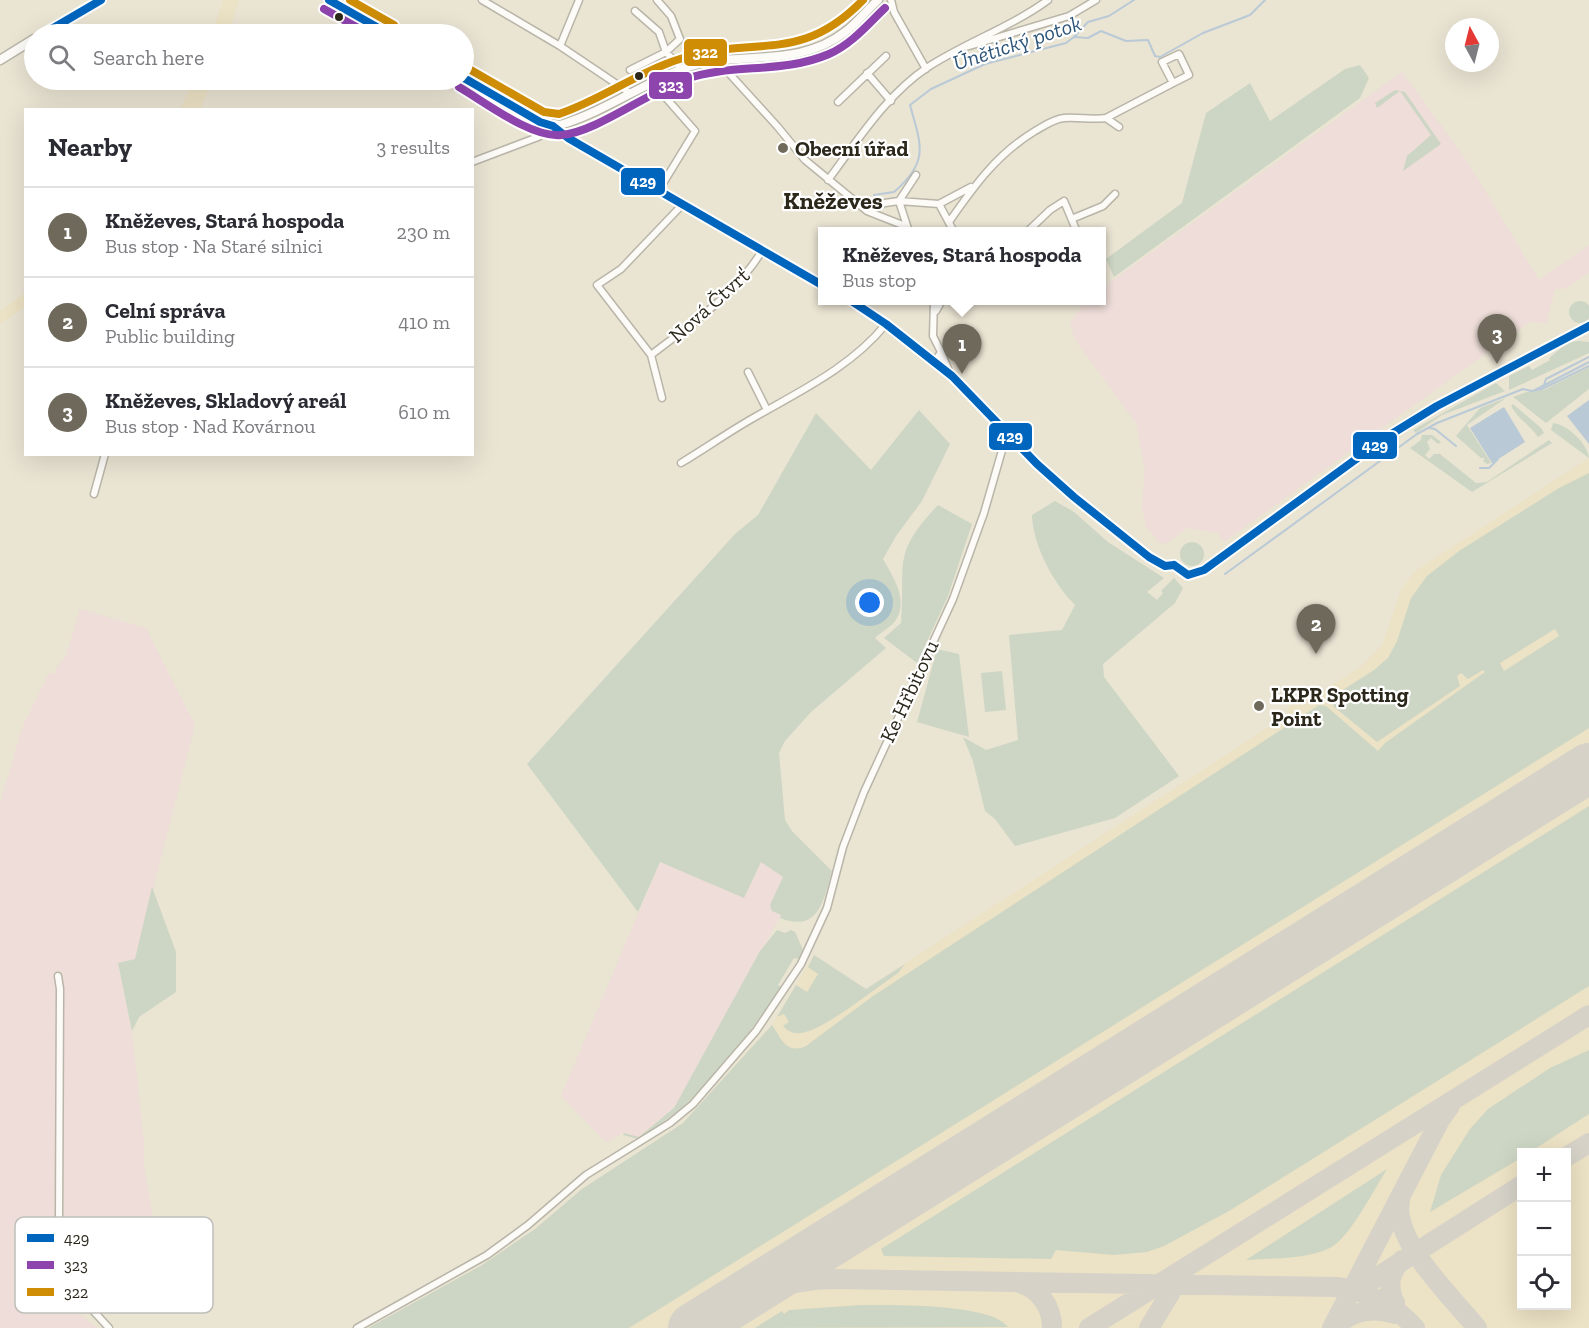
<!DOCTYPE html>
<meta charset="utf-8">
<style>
:root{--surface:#fff;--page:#f2f2f3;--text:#2b2b33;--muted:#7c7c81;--line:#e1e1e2;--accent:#6e695b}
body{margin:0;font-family:"Zilla Slab",serif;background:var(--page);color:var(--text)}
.controls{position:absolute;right:18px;bottom:18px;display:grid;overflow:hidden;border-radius:0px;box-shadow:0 6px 24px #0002}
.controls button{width:54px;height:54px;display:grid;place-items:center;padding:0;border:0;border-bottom:2px solid var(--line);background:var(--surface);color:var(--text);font:30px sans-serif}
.compass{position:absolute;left:1445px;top:18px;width:54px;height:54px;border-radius:50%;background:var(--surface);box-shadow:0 6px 24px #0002;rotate:353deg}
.you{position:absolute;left:870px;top:603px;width:21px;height:21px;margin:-15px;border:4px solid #fff;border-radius:50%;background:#1a73e8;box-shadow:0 0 0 9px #1a73e833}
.badge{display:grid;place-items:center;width:39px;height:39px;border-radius:50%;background:var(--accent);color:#fff;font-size:20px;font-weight:700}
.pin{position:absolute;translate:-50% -50px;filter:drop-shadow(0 2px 3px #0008)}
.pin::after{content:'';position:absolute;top:32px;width:21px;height:18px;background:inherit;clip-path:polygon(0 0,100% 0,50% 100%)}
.popup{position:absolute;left:818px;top:227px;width:288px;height:78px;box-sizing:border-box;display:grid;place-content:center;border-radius:0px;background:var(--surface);filter:drop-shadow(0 2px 4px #0005);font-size:20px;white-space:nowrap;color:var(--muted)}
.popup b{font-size:22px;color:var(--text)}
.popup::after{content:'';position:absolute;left:50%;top:100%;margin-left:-12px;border:12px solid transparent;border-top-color:var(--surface)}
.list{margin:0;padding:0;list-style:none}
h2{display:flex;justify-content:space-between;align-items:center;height:78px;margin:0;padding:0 24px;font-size:26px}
h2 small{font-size:20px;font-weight:400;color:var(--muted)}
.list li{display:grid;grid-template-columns:39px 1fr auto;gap:18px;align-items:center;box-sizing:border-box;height:90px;padding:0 24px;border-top:2px solid var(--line)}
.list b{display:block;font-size:22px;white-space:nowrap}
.list p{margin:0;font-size:20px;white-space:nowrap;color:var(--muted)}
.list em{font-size:20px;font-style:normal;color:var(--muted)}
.icon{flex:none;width:33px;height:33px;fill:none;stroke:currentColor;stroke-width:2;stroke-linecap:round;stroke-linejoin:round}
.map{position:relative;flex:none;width:1589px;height:1328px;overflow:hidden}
.search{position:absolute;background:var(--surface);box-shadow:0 6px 24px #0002;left:24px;top:24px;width:450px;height:66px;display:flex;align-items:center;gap:15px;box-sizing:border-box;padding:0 21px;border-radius:33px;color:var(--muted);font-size:22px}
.panel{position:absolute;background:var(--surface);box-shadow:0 6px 24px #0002;left:24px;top:108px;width:450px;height:348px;border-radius:0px}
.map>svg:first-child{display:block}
</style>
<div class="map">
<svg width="1589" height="1328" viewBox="0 0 1589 1328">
<rect width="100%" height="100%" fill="#eae4d3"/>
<path fill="#ece2c5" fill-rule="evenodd" d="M223 0H239L228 34H212Z
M194 80H212L201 109H180Z
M25 293V307L0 324V311Z
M1589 458V1328H368L482 1265 535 1229 582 1189 683 1123 772 1025 814 955 866 989 1287 715 1289 706 1294 701 1318 694 1362 666 1382 645 1401 590 1415 571ZM1522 1152H1566V1306H1522Z"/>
<path fill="#eeddd8" d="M1402 72 1467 161 1539 280 1589 245V272L1567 288 1555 290 1546 324 1531 321 1224 542 1218 533 1187 528 1166 544 1159 542 1146 527 1142 507 1145 469 1136 423 1075 340 1070 323 1085 301 1102 300V288Z
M80 609 146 628 195 725 136 956 135 959 118 964 132 1031 144 1143V1167L161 1264 157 1277 97 1311 67 1303 97 1328H0V803L22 728 49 673 55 674 57 666 66 656Z
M660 862 744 898 761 862 783 877 771 905 772 911 781 915 674 1108 638 1137 624 1133 606 1142 561 1096Z"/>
<path fill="#cdd6c4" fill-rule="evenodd" d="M1360 65 1369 78 1360 98 1114 277 1106 259 1182 203 1206 113 1250 83 1270 121 1345 69Z
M1395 90 1405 92 1441 144 1403 171 1407 156 1431 135 1400 91 1377 108 1375 103Z
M1569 312a11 11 0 1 1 22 0a11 11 0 1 1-22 0Z
M1579 341 1589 342V353L1509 390V376L1529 366 1532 370 1550 360 1549 358 1568 342Z
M1589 367V389L1546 423 1513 397 1527 392 1544 390Z
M1496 383 1505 391 1442 415 1416 433 1413 430Z
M1506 398 1467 425 1491 463 1487 464 1483 461 1485 458H1481L1456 436 1480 408Z
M1513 404 1541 428 1544 433 1538 437C1530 425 1519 420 1511 406Z
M919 410 950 444 922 501 896 536 883 559C892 575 908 598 897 618 893 626 881 632 875 638L886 648 811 712 785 741 779 753 785 820 792 831 832 871C823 901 819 933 780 918L781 915 772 911 770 905 783 877 761 862 744 898 660 862 638 912 527 764 735 534 758 515 816 413 871 470Z
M1553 423C1567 424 1588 444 1589 458L1551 430Z
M1422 435H1432L1441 442 1438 444 1431 438 1427 442 1430 449 1425 455 1429 459 1434 454H1440L1476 483 1487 482 1549 440 1552 443 1472 492 1410 448 1421 440Z
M1589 473V728L629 1328H368L482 1265 535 1229 582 1189 683 1123 772 1025C781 1038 786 1055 806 1046L873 996 1319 705 1326 706 1378 751 1385 743 1485 672 1483 670 1468 679 1461 673 1457 676 1460 686 1377 742 1333 706 1335 695 1374 670 1388 658 1397 641 1411 598 1427 576 1459 551 1559 488ZM1555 629 1559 636 1504 671 1500 663Z
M1055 501 1074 512 1108 542 1164 578 1147 592 1157 600 1163 593 1161 591 1174 578 1183 588 1175 603 1103 664 1104 677 1179 776 1115 818 1015 846 995 819 985 811 973 761 963 737 986 750 1018 740 1009 635 1062 630 1075 605C1054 584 1033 546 1032 515Z
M938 505 972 524 948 596 917 663 884 638 901 623C906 561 891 555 938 505Z
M1180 554a12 12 0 1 1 24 0a12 12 0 1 1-24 0Z
M937 649 959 654 969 737 917 722Z
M1002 671 1006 710 985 712 981 673Z
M1589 806V986L1229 1211 1164 1246 1147 1252 1114 1255 1056 1250 1051 1259 884 1256 881 1249Z
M152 887 176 952V992L139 1017 132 1031 118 963 135 959Z
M777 930 785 933 791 930 795 932 803 950 799 959 794 958 778 985 782 987C741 1045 700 1103 638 1139L623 1135 624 1133 639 1137 674 1108 760 951Z
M814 955 866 989 905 964 898 973C877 987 822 1032 800 1033 793 1034 788 1031 783 1026L789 1022 784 1014 777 1017 796 985 807 992 818 974 808 967Z
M1589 1050V1114L1530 1152H1522L1521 1158 1430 1212 1441 1175 1470 1129 1488 1109 1550 1068Z
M1387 1169C1375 1188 1349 1239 1330 1248 1304 1260 1273 1258 1246 1260Z
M861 1305C890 1305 991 1303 1008 1327L755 1328 782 1311 784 1314 789 1310Z"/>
<path fill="#b9c9d6" d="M1589 400V444L1567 416Z
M1504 407 1525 442 1492 463 1470 428Z"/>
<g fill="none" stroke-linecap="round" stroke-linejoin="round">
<path stroke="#b9c9d6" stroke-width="2" d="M1074 37 1088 22 1109 16 1134 0
M874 195 894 192C930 161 921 145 910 105L931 89 985 64 1066 43 1074 37 1088 38 1101 31 1126 41 1148 40 1155 56 1160 57 1203 33 1250 15 1265 0
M1544 385 1546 379 1589 357
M1535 390 1589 362
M1429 428 1435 429 1456 446
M1480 468H1489L1498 459
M1225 574 1417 434 1437 423 1523 389 1531 391 1542 389 1589 366"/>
<path stroke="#d6d2c8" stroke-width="20" d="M1566 1157 1589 1143
M1400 1201C1392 1241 1453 1298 1477 1328
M1019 1283C1040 1289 1052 1307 1052 1328
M1352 1293 1522 1185
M1395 1303C1387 1287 1389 1272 1402 1260
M694 1328C738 1300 779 1280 833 1279L1339 1287C1369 1292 1395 1305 1415 1328
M1089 1328 1589 1015
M1149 1328 1180 1277
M1332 1328 1440 1120 1450 1106
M1334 1328C1351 1311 1373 1307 1395 1314"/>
<path stroke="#d6d2c8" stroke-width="50" d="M693 1328 1589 768"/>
<g stroke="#b9b5a8" stroke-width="9">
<path id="street" d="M482 0 560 46 630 93
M891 0 894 12 926 69
M635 11 659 32 666 52 682 69
M560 46 579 0
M966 47 1069 16 1096 0
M717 60 777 126 805 160 867 211 885 203 899 201 916 175
M630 70 666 52 680 39 671 16 657 0
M867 73 891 101
M653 83 695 131 659 190
M838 102 886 56
M1106 118 1173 83 1162 62 1179 54 1189 75 1173 83
M472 162 538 137 553 126 568 138 822 285
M828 180C858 140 886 95 928 67 967 42 1011 27 1048 0
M939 204 971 187
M867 211 905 226
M1074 218 1103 206 1115 194
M949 222C974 186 997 154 1035 131 1044 126 1053 119 1064 118 1079 117 1092 120 1106 118L1119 127
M909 232 899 201 939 204 954 232
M1027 232 1050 210 1064 201 1077 232
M849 300 886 324 952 376 1037 464 1074 497 1149 557 1165 566 1174 565 1188 575 1204 570 1385 438 1437 406 1589 326
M936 311 942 300
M941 352 951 376
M651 355C690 325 736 294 762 251
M934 363 941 352 933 336 934 300
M748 372 767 410
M662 398 651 355 597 285 621 269 683 204
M681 463C706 448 730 431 755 417 802 390 851 367 886 324
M94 494 105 454
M58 976 60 989 59 1223 65 1280 109 1328
M357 1328 487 1255 528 1225 586 1175 670 1123 693 1104 756 1031 801 964 827 908 843 847 864 792 953 599 984 513 1007 433"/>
</g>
<g stroke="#b9b5a8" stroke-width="11">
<path id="secondary" d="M329 0 389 34
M43 34 101 0
M0 60 34 39
M464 78 540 122 560 125C603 112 641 85 682 69 735 49 797 70 845 32 857 23 867 10 878 0"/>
</g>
<use href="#street" stroke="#fcfbf8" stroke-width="6"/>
<use href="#secondary" stroke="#fcfbf8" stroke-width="8"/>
<g stroke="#fff" stroke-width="12">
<path id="bus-1" d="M329 0 389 34
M43 34 101 0
M464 78 540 122 553 126 568 138 822 285
M850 300 886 324 952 376 1037 464 1074 497 1149 557 1165 566 1174 565
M1174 565 1188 575 1204 570 1385 438 1437 406 1589 326"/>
</g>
<g stroke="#fff" stroke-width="12">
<path id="bus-2" d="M324 9 369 34
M459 87C485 102 531 138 561 135 595 133 650 91 686 79 732 63 783 74 829 54 852 44 868 24 885 8"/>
</g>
<g stroke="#fff" stroke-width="12">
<path id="bus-3" d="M350 0 394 25
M469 69 544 112 559 114C601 100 638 72 680 59 755 34 799 66 863 0"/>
</g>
<use href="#bus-1" stroke="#0065bd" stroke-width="8"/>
<use href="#bus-2" stroke="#8e44ad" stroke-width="8"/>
<use href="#bus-3" stroke="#ce8d05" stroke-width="8"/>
</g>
<g fill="#2b271b" stroke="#fff" stroke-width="2">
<circle cx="339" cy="17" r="5"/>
<circle cx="639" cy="76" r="5"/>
</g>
<g fill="#6e695b" stroke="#fff" stroke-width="2">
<circle cx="783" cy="148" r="6"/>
<circle cx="1259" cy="706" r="6"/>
</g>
<g text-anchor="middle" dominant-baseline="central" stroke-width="4.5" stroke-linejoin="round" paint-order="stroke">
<g font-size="21" font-weight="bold" fill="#2b271b" stroke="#fff" text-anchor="start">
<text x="795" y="148">Obecní úřad</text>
<text x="1271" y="694">LKPR Spotting<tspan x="1271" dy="24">Point</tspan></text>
</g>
<g font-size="21" fill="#2b271b" stroke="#fff">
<text transform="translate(709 305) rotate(-42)">Nová Čtvrť</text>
<text transform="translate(909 691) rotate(-65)">Ke Hřbitovu</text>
</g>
<g font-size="22" font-style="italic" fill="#2d557a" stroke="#fff">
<text transform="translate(1017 43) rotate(-18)">Únětický potok</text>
</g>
<g font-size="24" font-weight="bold" fill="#2b271b" stroke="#fff">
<text x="833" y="200">Kněževes</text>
</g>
</g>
<rect x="15" y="1217" width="198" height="96" rx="9" fill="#fff" stroke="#bfbebb" stroke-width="1.5"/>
<rect x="27" y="1234" width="27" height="8" fill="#0065bd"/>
<rect x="27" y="1261" width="27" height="8" fill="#8e44ad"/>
<rect x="27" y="1288" width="27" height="8" fill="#ce8d05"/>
<g font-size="16" fill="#2b271b">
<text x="64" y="1244">429</text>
<text x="64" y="1271">323</text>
<text x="64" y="1298">322</text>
</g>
<g stroke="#fff" stroke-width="2">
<rect x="683" y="38" width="45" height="29" rx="6" fill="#ce8d05"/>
<rect x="648" y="71" width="45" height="29" rx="6" fill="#8e44ad"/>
<rect x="620" y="167" width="46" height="29" rx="6" fill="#0065bd"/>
<rect x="988" y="422" width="45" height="29" rx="6" fill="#0065bd"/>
<rect x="1352" y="431" width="46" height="29" rx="6" fill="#0065bd"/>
</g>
<g font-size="16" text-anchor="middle" font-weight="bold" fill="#fff">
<text x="705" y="58">322</text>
<text x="671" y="91">323</text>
<text x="643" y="187">429</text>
<text x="1010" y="442">429</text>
<text x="1375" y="451">429</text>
</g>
</svg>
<div class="controls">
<button>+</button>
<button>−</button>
<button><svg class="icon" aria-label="locate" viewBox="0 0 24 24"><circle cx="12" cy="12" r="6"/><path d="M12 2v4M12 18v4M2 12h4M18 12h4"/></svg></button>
</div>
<svg class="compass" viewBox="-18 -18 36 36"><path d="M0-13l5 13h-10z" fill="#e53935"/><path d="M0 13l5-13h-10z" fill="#7c7c81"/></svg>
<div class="you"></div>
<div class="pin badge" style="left:962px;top:374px">1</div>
<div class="popup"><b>Kněževes, Stará hospoda</b>Bus stop</div>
<div class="pin badge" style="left:1316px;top:654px">2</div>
<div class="pin badge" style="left:1497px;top:364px">3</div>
<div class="search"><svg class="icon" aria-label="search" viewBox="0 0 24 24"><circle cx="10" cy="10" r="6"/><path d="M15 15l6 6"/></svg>Search here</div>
<section class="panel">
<h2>Nearby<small>3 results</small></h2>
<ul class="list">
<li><span class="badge">1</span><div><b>Kněževes, Stará hospoda</b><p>Bus stop · Na Staré silnici</p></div><em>230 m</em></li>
<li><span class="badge">2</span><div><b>Celní správa</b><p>Public building</p></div><em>410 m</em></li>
<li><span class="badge">3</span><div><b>Kněževes, Skladový areál</b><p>Bus stop · Nad Kovárnou</p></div><em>610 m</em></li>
</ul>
</section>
</div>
